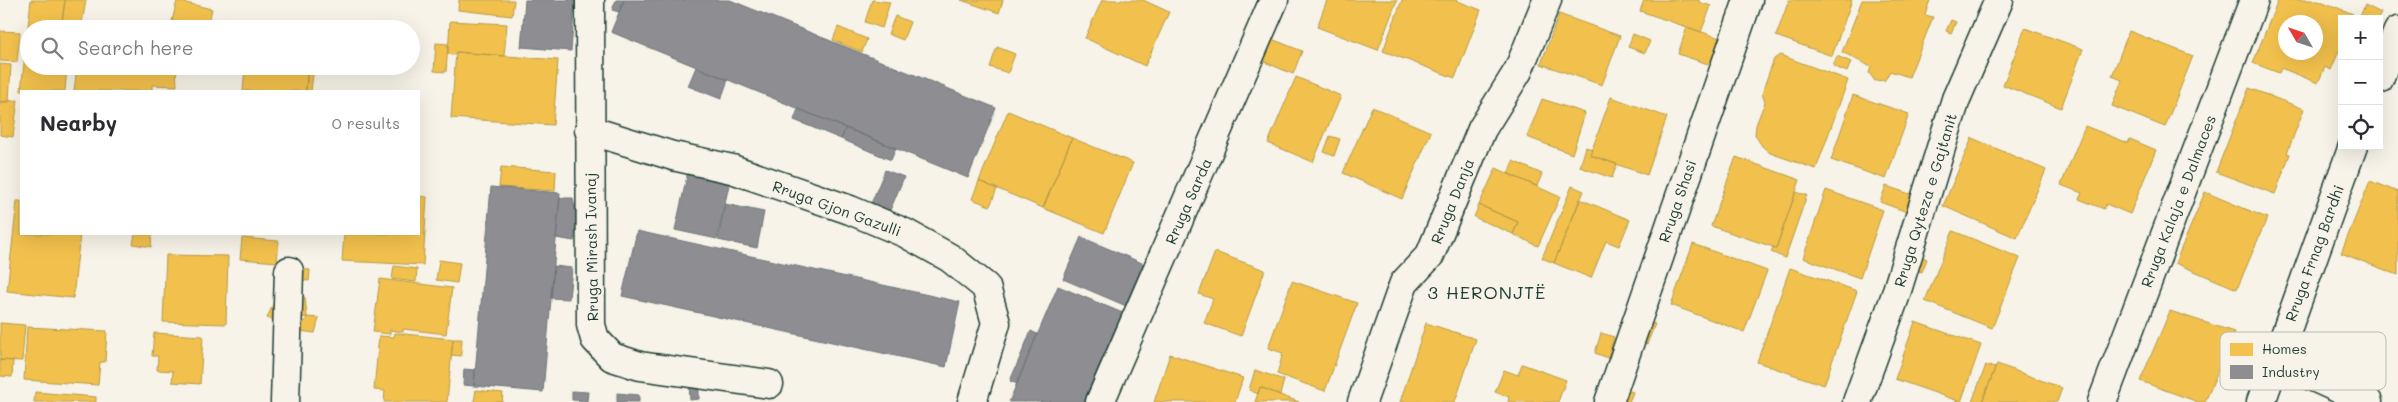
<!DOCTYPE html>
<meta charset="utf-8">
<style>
:root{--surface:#fff;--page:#f2f2f3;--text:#2b2b33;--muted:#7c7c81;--line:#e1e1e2}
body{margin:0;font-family:Mali,sans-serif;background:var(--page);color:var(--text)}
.controls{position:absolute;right:15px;top:15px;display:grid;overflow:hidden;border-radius:0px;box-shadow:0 5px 20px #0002}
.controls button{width:45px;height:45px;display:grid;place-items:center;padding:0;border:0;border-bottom:1px solid var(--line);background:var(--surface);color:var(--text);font:25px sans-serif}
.compass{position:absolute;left:2278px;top:15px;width:45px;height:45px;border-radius:50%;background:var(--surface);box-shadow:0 5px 20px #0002;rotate:309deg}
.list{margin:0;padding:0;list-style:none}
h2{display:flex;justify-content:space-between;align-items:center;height:65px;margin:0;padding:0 20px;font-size:21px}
h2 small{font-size:16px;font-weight:400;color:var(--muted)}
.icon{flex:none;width:28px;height:28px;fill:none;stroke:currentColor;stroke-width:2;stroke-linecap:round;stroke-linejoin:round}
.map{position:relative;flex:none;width:2398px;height:402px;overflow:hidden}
.search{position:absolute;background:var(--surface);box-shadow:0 5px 20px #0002;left:20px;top:20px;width:400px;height:55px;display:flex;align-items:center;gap:12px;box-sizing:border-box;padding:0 18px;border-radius:28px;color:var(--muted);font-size:19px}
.panel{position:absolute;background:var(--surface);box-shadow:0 5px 20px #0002;left:20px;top:90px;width:400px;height:145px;border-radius:0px}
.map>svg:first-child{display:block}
</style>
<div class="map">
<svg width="2398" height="402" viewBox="0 0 2398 402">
<rect width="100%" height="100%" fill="#f7f3e8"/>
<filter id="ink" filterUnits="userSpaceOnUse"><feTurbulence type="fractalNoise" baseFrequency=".02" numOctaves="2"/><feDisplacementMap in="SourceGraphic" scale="10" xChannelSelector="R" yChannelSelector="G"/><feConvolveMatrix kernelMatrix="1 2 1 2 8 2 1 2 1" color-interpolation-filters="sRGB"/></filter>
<g filter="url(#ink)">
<path fill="#f2c14e" stroke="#b39946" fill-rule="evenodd" d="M31 0H65L61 29 28 27Z
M65 0H86L81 29H61Z
M459 0H514L512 16 458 10Z
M872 0 890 2 882 28 865 22Z
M961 0H1003L999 13Z
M1102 0H1143L1169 12 1145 66 1085 38Z
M1327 0H1397L1378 50 1317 27Z
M1402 0H1455L1481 10 1455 78 1383 51Z
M1644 0H1699V2L1711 6 1701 32 1640 11Z
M1789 0H1852L1832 56 1776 36Z
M1862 0H1930L1925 15 1933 17 1909 77 1890 71 1885 80 1875 81 1869 73 1871 67 1842 52Z
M2278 0H2318L2353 14 2352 19H2342V44L2331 70 2325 67 2318 83 2281 68 2279 73 2253 63ZM2286 22H2316V52H2286Z
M177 1 212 9 207 29 172 21Z
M2365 5 2381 13 2378 19H2359Z
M1559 14 1620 36 1602 85 1541 64Z
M895 16 910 22 903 40 888 34Z
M1951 20 1956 22 1951 33 1946 31Z
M450 21 507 24 504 56 456 52 455 55 448 54Z
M28 27 45 29H29V66H67L65 91H21Z
M838 27 867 39 862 52 833 40Z
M1687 27 1726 40 1717 67 1678 54Z
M2025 28 2083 49 2061 108 2003 85Z
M0 31 20 32 17 62 0 61Z
M2129 31 2193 56 2165 127 2112 106 2122 80 2112 76Z
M1633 34 1650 41 1645 53 1628 47Z
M1269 38 1302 51 1293 74 1260 60Z
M436 43 448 44 446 72 434 71Z
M997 47 1015 54 1008 73 990 67Z
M456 52 558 60 553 125 451 118Z
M1780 55 1848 80 1816 169 1770 153 1762 146 1755 135 1756 125 1765 102 1762 94 1766 81 1774 59Z
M1837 56 1851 62 1847 72 1833 66Z
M0 64 11 65 9 102H0Z
M77 66H176L177 86 152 85V91H74Z
M245 66H308L306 91H243Z
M308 66H314L311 91H306Z
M1296 77 1341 96 1313 162 1268 143Z
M2249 88 2304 109 2287 153 2290 154 2275 194 2216 172Z
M1853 95 1909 114 1886 179 1831 160Z
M1611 97 1667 117 1647 175 1590 155Z
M1542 99 1585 113 1572 154 1527 137Z
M18 100 13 137 0 135V102Z
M1372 107 1431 132 1402 199 1343 173Z
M1008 111 1072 138 1043 208 979 181Z
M2085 126 2128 143 2130 139 2156 150 2130 214 2106 204 2104 209 2079 199 2082 193 2061 185Z
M1330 136 1340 139 1334 156 1324 152Z
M1072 138 1133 163 1104 233 1043 208Z
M1972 138 2046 170 2017 238 1943 206Z
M1586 147 1592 149 1590 155 1617 164 1612 178 1580 167Z
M1736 157 1800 180 1776 248 1711 226Z
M1513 161 1542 174 1537 186 1508 174Z
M501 167 556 171 555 191 499 187Z
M1496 168 1560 197 1538 246 1513 234 1518 222 1479 205Z
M979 181 997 189 990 206 972 199Z
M2370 181 2398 192V275L2341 253Z
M1572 186 1584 191 1554 263 1542 258Z
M1886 186 1913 195 1907 212 1880 202Z
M1826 190 1883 210 1860 278 1803 258Z
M1796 192 1807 195 1785 258 1771 252 1773 247 1776 248Z
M2205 192 2267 218 2237 289 2175 263Z
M419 196 427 197 423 265 342 261 344 234H419Z
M1580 199 1630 220 1619 246 1606 241 1591 278 1554 263Z
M17 201H21V234H80L73 298 7 291Z
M1479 205 1518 222 1513 234 1474 217Z
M1953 231 2020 258 1992 328 1925 301Z
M135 234H152L151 247 133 244Z
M242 238 279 241 277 262 240 259Z
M1693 244 1767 271 1744 332 1671 305Z
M1215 252 1265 270 1241 336 1204 323 1213 299 1199 294Z
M166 255 228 256 226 324 163 322Z
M1923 257 1927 259 1922 272 1917 270Z
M439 260 460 263 457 283 436 280Z
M394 266 417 269 416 282 392 279Z
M1790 268 1857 291 1824 385 1757 362Z
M301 269 310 270 309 281 300 280Z
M380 279 452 288 446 334 403 329V332L390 330V334L373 332Z
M1292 281 1357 303 1325 391 1277 374 1283 353 1268 348Z
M305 297 307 317 298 318 296 298Z
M275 300 274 321 267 318Z
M2170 311 2234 332 2205 402H2198L2140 381Z
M307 317 319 318 315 333 299 331Z
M1915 322 1981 345 1961 402 1895 379Z
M0 323 25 325 22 361 0 360Z
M1426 323 1476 339 1455 402H1400Z
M1650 323 1655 324 1647 344 1643 342Z
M27 327 107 331 105 362H100L98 385 24 380Z
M154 333 203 336 200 384 172 382 173 371 157 370 158 356H152Z
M395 333 453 339 447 402H384L385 391 374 390 379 336 394 337Z
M1601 333 1614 337 1608 358 1595 353Z
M453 339H462L461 356 451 355Z
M1170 354 1243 378 1235 402H1154Z
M0 360 13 361 12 377 0 376Z
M1522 364 1566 380 1558 402H1508L1509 397 1495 392 1504 370 1518 375Z
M1997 364 2062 388 2057 402H1982Z
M1986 365 1995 368 1982 402H1972Z
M1255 370 1284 380 1280 395 1260 387 1258 394 1249 390Z
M1260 387 1280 395 1299 402H1255Z
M476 390 503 393 502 402H474Z
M1626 390 1633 392 1629 402H1622Z
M35 392 96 397V402H34Z"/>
<path fill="#8d8d92" stroke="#6c7576" d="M525 0H575L571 51 521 47Z
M616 0H624L619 12 612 10Z
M624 0H730L996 108 968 178 611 32Z
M696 67 728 80 721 99 688 86Z
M798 109 846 128 841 139 794 120Z
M846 128 896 148 891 160 841 139Z
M689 167 731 176 717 239 675 230Z
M885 170 904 177 889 213 870 206Z
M491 187 560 193 543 392 474 386Z
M560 198H573L577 221 574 241 556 238Z
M725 204 764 212 757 248 718 240Z
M637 231 960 302 946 367 622 296Z
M1081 237 1149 266 1131 308 1063 279Z
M554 266 572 268 569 299 551 298Z
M1058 286 1125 314 1088 402H1009Z
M1031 331 1037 334 1017 384 1010 381Z
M464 369 475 370 474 386 463 385Z
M699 382V399L690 400 689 383Z
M572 391 588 392 587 401 572 400Z
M617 393 639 395V402H617Z"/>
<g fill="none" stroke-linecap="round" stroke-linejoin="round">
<g stroke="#1f3d34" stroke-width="31">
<path id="minor" d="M590 0 591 325 595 339 612 357 640 366 769 384
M2379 79 2398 31
M589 130 673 156 732 169 850 210 905 233 950 258 986 287 996 323 972 402
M2276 360 2368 402
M285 402 289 271
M1100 402 1274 0
M1362 402 1404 283 1430 255 1482 129 1518 71 1547 0
M1609 402 1748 0
M1857 402 1895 297 1956 99 1999 0
M2102 402 2254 0
M2261 402 2353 146"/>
</g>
<use href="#minor" stroke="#f7f3e8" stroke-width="28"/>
</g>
</g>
<g text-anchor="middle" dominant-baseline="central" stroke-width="5" stroke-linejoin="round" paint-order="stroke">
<g font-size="15" fill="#1f3d34" stroke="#f7f3e8">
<text transform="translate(1925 200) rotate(-73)">Rruga Qyteza e Gajtanit</text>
<text transform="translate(1188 201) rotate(-66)">Rruga Sarda</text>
<text transform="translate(1452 201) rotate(-68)">Rruga Danja</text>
<text transform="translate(1677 201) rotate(-71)">Rruga Shasi</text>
<text transform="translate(2178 201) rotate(-69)">Rruga Kalaja e Dalmaces</text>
<text transform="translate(837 208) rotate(20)">Rruga Gjon Gazulli</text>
<text transform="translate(591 247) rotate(-91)">Rruga Mirash Ivanaj</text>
<text transform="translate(2314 253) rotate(-70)">Rruga Frnag Bardhi</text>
</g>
<g font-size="18" letter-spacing="1" fill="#1f3d34" stroke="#f7f3e8">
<text x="1487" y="292">3 HERONJTË</text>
</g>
</g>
<rect x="2220" y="332" width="166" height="58" rx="8" fill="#f7f3e8" stroke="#b6bcb2" stroke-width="1"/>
<rect x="2230" y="343" width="23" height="13" fill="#f2c14e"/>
<rect x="2230" y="365" width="23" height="14" fill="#8d8d92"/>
<g font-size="14" fill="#1f3d34">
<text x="2262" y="354">Homes</text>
<text x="2262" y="377">Industry</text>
</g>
</svg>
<div class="controls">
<button>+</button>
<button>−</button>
<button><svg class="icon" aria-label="locate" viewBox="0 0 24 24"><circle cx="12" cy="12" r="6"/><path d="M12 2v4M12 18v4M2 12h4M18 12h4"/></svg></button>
</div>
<svg class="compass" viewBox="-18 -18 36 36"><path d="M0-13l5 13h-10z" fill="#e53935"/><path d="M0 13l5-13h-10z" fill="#7c7c81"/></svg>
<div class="search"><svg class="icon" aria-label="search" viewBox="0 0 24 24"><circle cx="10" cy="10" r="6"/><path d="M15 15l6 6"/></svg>Search here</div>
<section class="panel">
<h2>Nearby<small>0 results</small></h2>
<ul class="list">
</ul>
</section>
</div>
